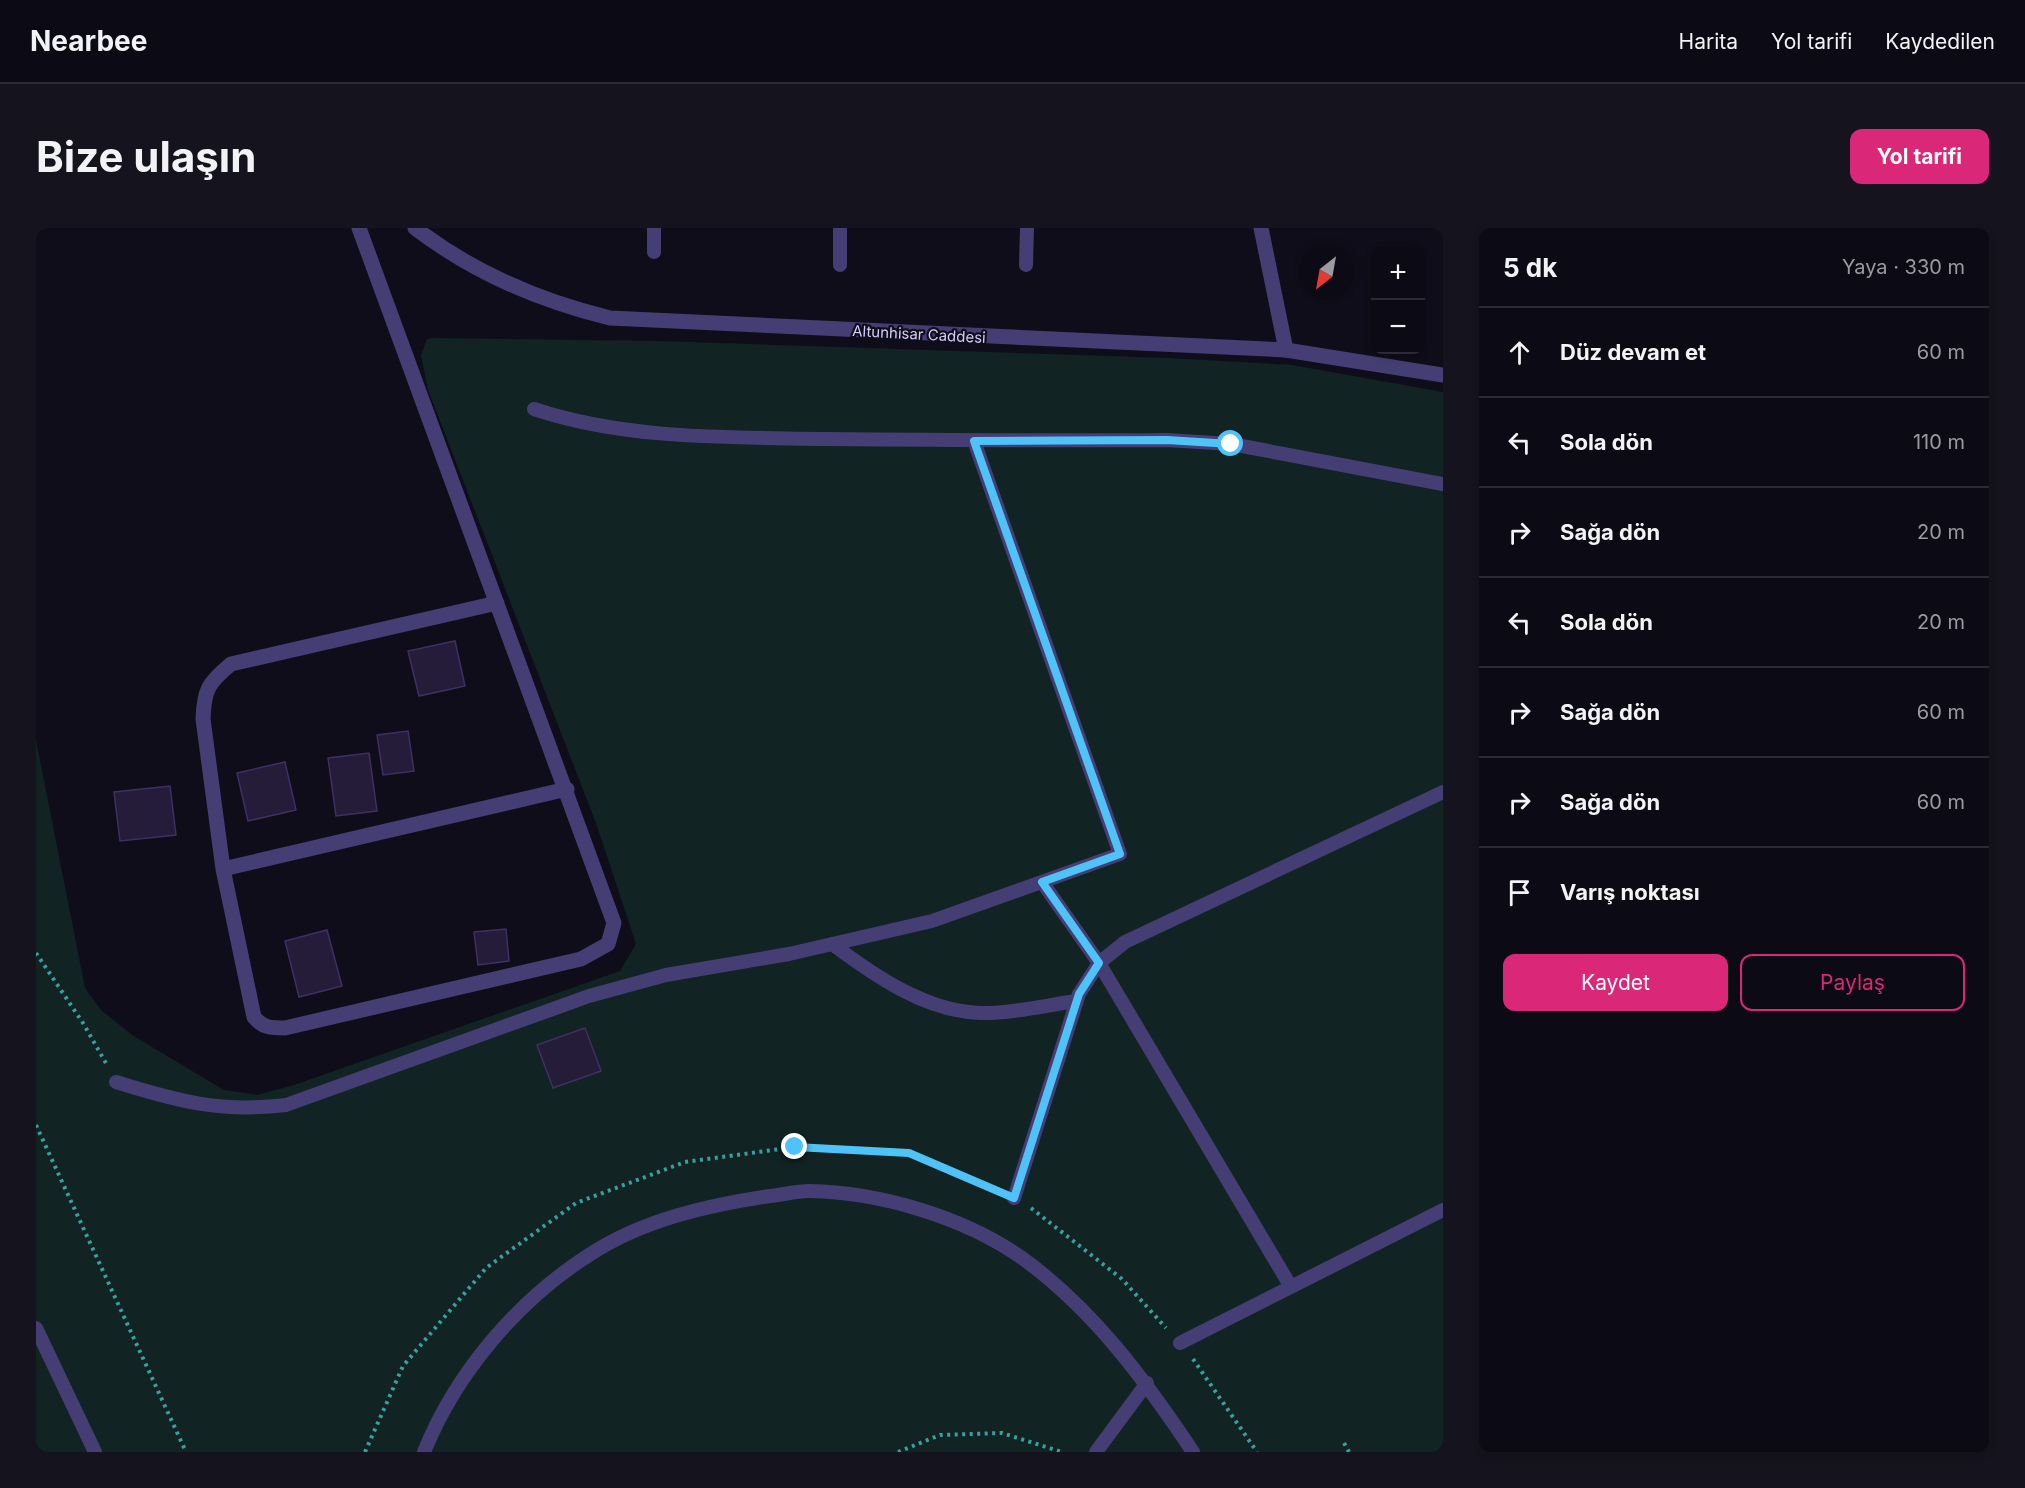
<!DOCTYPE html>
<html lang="tr">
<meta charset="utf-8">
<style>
:root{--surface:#0c0a14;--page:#15131d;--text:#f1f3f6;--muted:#9a9aa0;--line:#2c2b34;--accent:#db2777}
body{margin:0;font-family:Inter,sans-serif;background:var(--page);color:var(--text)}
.controls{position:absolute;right:18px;top:18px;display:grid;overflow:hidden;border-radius:12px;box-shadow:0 3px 9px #0003}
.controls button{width:54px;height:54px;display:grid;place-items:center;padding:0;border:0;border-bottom:2px solid var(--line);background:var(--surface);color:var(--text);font:30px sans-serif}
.compass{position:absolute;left:1263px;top:18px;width:54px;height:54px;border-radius:50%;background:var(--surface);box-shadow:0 3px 9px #0003;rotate:211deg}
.stop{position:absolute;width:18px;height:18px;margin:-14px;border:4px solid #4fc3f7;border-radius:50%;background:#fff}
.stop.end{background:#4fc3f7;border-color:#fff;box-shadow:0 2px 6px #0008}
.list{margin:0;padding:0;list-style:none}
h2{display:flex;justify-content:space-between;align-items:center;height:78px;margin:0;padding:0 24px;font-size:26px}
h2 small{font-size:20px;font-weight:400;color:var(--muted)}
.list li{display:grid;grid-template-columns:39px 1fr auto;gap:18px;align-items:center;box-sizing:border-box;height:90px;padding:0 24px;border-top:2px solid var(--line)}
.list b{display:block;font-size:22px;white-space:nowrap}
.list em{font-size:20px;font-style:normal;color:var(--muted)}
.actions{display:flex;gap:12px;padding:18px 24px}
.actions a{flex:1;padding:14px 0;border:2px solid var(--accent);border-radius:12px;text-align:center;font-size:21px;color:var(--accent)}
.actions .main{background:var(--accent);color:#fff}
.icon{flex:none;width:33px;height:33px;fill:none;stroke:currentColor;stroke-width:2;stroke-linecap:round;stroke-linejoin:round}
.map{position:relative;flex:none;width:1407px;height:1224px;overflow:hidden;border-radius:12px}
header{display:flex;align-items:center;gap:36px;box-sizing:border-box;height:84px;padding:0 30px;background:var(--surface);border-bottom:2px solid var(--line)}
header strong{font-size:28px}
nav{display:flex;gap:33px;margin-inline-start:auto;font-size:21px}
.intro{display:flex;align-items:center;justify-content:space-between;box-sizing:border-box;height:144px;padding:0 36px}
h1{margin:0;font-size:42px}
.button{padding:15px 27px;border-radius:12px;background:var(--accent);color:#fff;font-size:21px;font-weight:700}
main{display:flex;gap:36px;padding:0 36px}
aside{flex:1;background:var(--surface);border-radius:12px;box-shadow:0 3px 9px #0003}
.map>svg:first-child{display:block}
</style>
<header>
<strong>Nearbee</strong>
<nav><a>Harita</a><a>Yol tarifi</a><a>Kaydedilen</a></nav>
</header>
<div class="intro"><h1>Bize ulaşın</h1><a class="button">Yol tarifi</a></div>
<main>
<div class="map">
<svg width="1407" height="1224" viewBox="0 0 1407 1224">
<rect width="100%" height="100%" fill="#100d1a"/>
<path fill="#112323" d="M397 110 623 113 1133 130 1256 137 1407 164V1224H0V512L49 760 65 782 96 807 188 862 221 867 258 857 584 743 600 716 560 595 392 162 385 127 391 111Z"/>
<path fill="#241c39" stroke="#3e3062" stroke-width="1.5" d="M419 413 429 458 383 468 372 423Z
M372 503 378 543 347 547 341 507Z
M333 525 341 583 300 588 292 530Z
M249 534 260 582 212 593 201 545Z
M134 558 140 607 84 613 78 564Z
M470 701 473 733 442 737 438 704Z
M291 702 306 758 263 769 249 713Z
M549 800 565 843 517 860 501 817Z"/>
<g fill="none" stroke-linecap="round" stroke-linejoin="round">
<path stroke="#3b9e9f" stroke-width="4" stroke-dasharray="3 4.5" stroke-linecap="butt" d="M0 725 47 795 71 837
M0 897 150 1224
M995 980 1086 1051 1130 1100
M1157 1131 1221 1224
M1308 1215 1313 1224
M329 1224 367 1138 450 1040 540 975 649 934 759 919 873 925 959 962
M862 1224 904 1207 966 1205 1026 1224"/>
<path stroke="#443e74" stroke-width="14" d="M618 24V0
M804 37V0
M990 37 991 0
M498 181C591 212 693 209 790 211 904 212 1018 213 1131 212L1195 216 1407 256
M1006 654 1063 735 1255 1059
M796 716C839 748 889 783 944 785 975 786 1010 777 1041 773
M80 854C141 873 185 885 250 877L553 768 630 747 753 726 896 693 1084 626 938 213
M978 970 1043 766 1063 735 1089 714 1407 564
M0 1100 59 1224
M1144 1115 1407 982
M388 1224C420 1145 481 1073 553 1027 606 992 672 977 734 968 746 967 760 963 773 963 843 964 928 989 986 1030 1057 1081 1109 1152 1157 1224
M1060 1224 1111 1155"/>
<path stroke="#443e74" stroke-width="15" d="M323 0 578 695 572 716 545 731 249 800C235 800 227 800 218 789L187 641 167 491C168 462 172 455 195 436L461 375
M1225 0 1250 122
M187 641 531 561"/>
<path stroke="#443e74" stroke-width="15" d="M379 0C438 45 503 73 574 90L1250 122 1407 147"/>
</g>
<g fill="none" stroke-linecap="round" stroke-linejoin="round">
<path stroke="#4fc3f7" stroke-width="8" d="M759 919 873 925 978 970 1043 766 1063 735 1006 654 1084 626 938 213 1131 212 1195 216"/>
</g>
<g text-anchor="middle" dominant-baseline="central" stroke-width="4.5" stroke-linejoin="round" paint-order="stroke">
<g font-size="15" fill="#d5cdf9" stroke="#100d1a">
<text transform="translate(883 106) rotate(3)">Altunhisar Caddesi</text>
</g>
</g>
</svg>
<div class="controls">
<button>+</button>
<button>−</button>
</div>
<svg class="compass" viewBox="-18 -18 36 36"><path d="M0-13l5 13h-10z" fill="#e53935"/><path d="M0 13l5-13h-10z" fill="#9a9aa0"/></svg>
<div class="stop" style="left:1195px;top:216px"></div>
<div class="stop end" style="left:759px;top:919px"></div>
</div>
<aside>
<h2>5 dk<small>Yaya · 330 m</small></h2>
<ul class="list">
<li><svg class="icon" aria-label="ahead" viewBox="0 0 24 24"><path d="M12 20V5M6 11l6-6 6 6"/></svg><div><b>Düz devam et</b></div><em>60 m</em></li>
<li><svg class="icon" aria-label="left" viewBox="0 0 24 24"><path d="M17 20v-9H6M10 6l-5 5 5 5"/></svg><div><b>Sola dön</b></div><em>110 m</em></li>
<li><svg class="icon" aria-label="right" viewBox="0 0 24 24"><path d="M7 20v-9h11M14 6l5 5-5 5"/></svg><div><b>Sağa dön</b></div><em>20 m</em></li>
<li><svg class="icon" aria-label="left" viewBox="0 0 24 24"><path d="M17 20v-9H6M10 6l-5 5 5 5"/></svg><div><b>Sola dön</b></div><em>20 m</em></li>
<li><svg class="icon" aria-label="right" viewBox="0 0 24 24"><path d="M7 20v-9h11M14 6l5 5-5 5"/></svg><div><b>Sağa dön</b></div><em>60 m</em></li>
<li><svg class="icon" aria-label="right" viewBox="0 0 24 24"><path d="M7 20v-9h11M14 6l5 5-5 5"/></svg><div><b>Sağa dön</b></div><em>60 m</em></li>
<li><svg class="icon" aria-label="arrive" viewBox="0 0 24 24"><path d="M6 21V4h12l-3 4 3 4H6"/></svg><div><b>Varış noktası</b></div></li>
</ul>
<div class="actions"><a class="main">Kaydet</a><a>Paylaş</a></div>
</aside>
</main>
